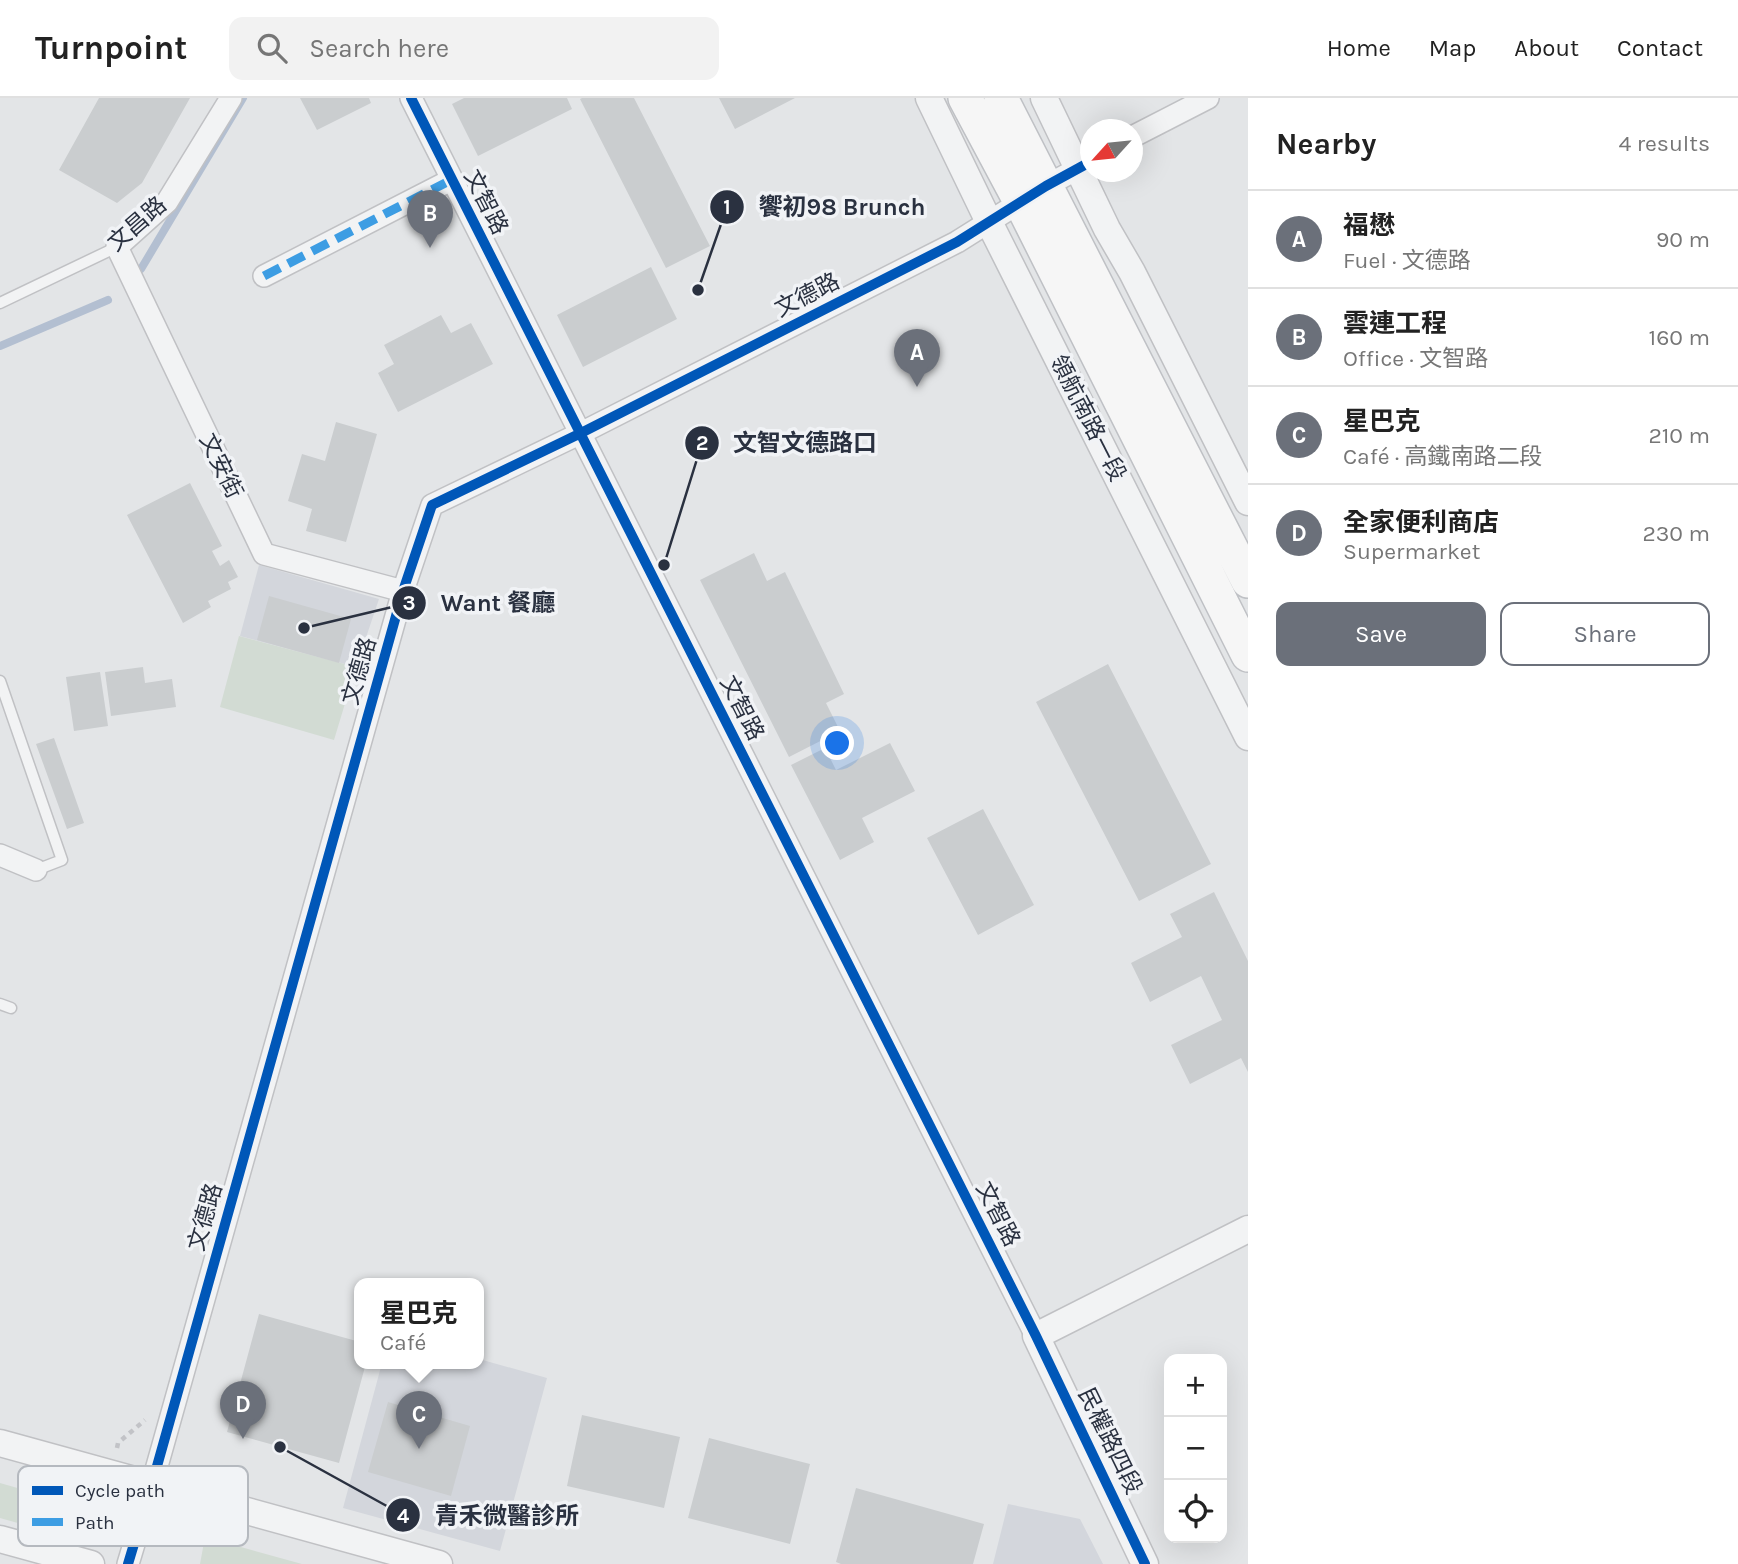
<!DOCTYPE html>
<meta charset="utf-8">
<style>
:root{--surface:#fff;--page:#f2f2f2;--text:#222;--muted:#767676;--line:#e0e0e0;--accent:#6b707a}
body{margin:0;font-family:Karla,"Noto Sans TC",sans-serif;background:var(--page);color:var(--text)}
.controls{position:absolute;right:21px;bottom:21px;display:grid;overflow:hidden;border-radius:14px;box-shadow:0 7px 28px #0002}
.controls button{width:63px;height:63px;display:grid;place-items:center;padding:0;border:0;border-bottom:2px solid var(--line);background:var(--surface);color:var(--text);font:35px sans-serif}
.compass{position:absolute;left:1080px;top:21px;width:63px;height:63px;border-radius:50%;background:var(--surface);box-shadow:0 7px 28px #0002;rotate:243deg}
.you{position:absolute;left:838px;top:646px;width:24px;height:24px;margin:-18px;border:5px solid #fff;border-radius:50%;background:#1a73e8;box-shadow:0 0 0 10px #1a73e833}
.badge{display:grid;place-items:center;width:46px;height:46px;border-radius:50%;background:var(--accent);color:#fff;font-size:23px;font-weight:700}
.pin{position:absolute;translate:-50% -58px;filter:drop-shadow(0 2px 4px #0008)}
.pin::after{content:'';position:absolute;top:37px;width:24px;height:21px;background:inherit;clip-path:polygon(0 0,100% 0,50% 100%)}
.popup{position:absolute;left:354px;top:1180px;width:130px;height:91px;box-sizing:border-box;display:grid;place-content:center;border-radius:14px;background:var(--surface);filter:drop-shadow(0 2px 5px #0005);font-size:23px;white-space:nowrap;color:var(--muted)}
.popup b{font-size:26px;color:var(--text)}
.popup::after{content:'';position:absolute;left:50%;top:100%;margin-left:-14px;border:14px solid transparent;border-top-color:var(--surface)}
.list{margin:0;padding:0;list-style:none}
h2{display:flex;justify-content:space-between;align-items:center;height:91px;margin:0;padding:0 28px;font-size:30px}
h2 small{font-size:23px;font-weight:400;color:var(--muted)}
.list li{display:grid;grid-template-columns:46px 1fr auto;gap:21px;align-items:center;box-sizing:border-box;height:98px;padding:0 28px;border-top:2px solid var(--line)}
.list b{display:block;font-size:26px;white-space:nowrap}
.list p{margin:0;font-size:23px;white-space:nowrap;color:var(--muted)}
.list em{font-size:23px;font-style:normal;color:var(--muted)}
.actions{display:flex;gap:14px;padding:21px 28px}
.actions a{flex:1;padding:16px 0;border:2px solid var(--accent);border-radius:14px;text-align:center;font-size:24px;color:var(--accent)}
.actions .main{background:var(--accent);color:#fff}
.icon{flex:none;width:38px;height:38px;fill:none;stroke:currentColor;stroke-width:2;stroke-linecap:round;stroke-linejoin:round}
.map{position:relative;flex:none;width:1248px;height:1466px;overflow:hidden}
header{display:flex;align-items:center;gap:42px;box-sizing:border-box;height:98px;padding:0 35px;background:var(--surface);border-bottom:2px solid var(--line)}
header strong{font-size:33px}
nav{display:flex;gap:38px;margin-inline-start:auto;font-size:24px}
.search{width:490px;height:63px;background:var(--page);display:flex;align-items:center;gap:18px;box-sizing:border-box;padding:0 24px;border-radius:14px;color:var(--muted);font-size:26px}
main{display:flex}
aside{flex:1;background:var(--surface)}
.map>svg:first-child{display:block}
</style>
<header>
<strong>Turnpoint</strong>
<div class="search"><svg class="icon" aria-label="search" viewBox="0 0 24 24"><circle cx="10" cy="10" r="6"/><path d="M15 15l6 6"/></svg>Search here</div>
<nav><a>Home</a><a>Map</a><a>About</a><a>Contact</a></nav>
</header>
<main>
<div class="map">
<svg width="1248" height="1466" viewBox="0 0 1248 1466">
<rect width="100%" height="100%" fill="#e3e5e7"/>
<path fill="#d3d6dc" d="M259 467 379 501 356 569 240 538Z
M479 1261 547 1280 500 1453 343 1410 382 1265H478Z
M1008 1406 1080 1421 1103 1466H993Z"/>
<path fill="#d2dbd3" d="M239 538 356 569 334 642 220 609Z
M0 1385 94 1412 85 1444 0 1420Z
M205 1439 302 1466H200Z"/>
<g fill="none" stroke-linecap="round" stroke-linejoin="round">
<path stroke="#b3bfd1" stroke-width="8" d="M141 171 243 0
M0 248 108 202"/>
</g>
<path fill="#cacdcf" d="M99 0H190L142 85 117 105 59 72Z
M300 0H369L371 5 317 32Z
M464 0H567L572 11 478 58 452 6Z
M582 0H634L710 148 666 170 580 1Z
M719 0H795L735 31Z
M651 169 677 221 583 269 557 217Z
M441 217 451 235 471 225 493 266 398 314 378 275 394 266 384 247Z
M336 324 377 336 346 444 306 433 312 411 288 403 302 356 325 363Z
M190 385 222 448 212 453 220 468 229 462 238 479 228 484 231 491 208 503 211 509 183 525 127 417Z
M754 455 767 483 785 474 844 596 826 605 840 633 789 659 700 482Z
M269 498 351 521 339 565 257 542Z
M1108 566 1211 766 1139 803 1036 604Z
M143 569 145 585 172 581 176 609 111 618 105 574Z
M100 574 108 628 74 633 66 579Z
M54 640 84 725 67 731 36 646Z
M890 645 915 693 862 720 874 744 840 762 791 667 825 650 836 672Z
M983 711 1034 807 978 837 927 740Z
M1214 794 1248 863V974L1241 960 1190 986 1171 947 1222 922 1201 878 1150 904 1131 865 1182 839 1170 816Z
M259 1216 360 1244V1265H366L339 1365 227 1334Z
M388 1304 470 1328 451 1398 368 1374Z
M582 1317 680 1339 664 1410 567 1388Z
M709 1340 810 1366 790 1446 688 1420Z
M856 1390 984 1426 973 1466H841L836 1464Z"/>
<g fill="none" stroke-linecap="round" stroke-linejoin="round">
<g stroke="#c0c1c4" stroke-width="13">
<path id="service" d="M0 205 117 149
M0 583 62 762 36 772
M0 906 11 910"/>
</g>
<g stroke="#c0c1c4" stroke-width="24">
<path id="minor" d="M231 0 167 104 117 149 264 456 403 493
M411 0 1036 1238
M1132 39 1208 0
M264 178 451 82
M0 757 36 772
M128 1466 152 1386 403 493 432 407 579 336 957 144 1046 88 1090 64"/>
</g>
<g stroke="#c0c1c4" stroke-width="29">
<path id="tertiary" d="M929 0 989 124 1248 639
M1044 0 1107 131 1132 174 1248 404
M0 1345 439 1466
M0 1441 91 1466
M1145 1466 1036 1238 1248 1131"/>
</g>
<g stroke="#bfc1c5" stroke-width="36">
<path id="primary" d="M965 0 1021 105 1248 557
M1001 0 1248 483"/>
</g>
<path stroke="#c2c3c7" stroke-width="4.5" stroke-dasharray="5 5" stroke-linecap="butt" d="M117 1350 118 1345 145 1322
M96 1442 106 1399"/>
<use href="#service" stroke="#f2f3f4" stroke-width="10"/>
<use href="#minor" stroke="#f2f3f4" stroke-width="21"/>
<use href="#tertiary" stroke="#f2f3f4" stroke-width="26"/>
<use href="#primary" stroke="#f6f6f6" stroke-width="33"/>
<path stroke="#3d9de3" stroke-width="9" stroke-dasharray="18 9" stroke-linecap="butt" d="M264 178 451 82"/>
<g stroke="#f1f3f6" stroke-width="15">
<path id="cycleway" d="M411 0 1036 1238 1145 1466
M128 1466 152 1386 403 493 432 407 579 336 957 144 1046 88 1090 64"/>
</g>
<use href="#cycleway" stroke="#0057b8" stroke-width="10"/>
</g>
<g text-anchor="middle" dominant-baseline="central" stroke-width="7" stroke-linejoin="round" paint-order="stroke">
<g font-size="23" fill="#2a3140" stroke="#f1f3f6">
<text transform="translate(486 104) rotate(63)">文智路</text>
<text transform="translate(137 126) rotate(-41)">文昌路</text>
<text transform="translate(807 197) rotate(-27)">文德路</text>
<text transform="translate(1088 320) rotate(63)">領航南路一段</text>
<text transform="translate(221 368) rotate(64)">文安街</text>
<text transform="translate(359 573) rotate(-74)">文德路</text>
<text transform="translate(742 610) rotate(63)">文智路</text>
<text transform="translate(998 1116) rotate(63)">文智路</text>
<text transform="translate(205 1119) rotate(-74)">文德路</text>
<text transform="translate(1110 1343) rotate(64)">民權路四段</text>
</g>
</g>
<rect x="18" y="1368" width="230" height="80" rx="10" fill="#f1f3f6" stroke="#b5b9bf" stroke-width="2"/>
<rect x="32" y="1388" width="31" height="9" fill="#0057b8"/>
<rect x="32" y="1420" width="31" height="8" fill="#3d9de3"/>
<g font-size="19" fill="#2a3140">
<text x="75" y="1399">Cycle path</text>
<text x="75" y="1431">Path</text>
</g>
<path fill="none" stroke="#2a3140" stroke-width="2.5" d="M698 192L727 109M664 467L702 345M304 530L409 505M280 1349L403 1417"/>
<g fill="#2a3140" stroke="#f1f3f6" stroke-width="2.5">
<circle cx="698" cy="192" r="7"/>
<circle cx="664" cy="467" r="7"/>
<circle cx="304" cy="530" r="7"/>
<circle cx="280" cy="1349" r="7"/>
<circle cx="727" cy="109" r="18"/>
<circle cx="702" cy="345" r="18"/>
<circle cx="409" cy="505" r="18"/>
<circle cx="403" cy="1417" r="18"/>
</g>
<g font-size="21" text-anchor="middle" font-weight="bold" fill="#fff">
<text x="727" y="116">1</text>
<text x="702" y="352">2</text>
<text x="409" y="512">3</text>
<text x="403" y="1425">4</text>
</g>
<g font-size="24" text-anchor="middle" font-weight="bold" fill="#2a3140" stroke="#f1f3f6" stroke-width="7" stroke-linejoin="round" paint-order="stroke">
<text x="842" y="117">饗初98 Brunch</text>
<text x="805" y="353">文智文德路口</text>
<text x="498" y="513">Want 餐廳</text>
<text x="507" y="1426">青禾微醫診所</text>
</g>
</svg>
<div class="controls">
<button>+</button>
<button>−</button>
<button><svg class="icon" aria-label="locate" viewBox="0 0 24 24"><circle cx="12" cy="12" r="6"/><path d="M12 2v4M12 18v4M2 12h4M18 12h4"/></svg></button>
</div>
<svg class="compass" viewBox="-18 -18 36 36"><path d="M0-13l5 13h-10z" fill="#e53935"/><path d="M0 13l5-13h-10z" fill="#767676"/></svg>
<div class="you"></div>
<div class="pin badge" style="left:917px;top:289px">A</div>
<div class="pin badge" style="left:430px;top:150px">B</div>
<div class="pin badge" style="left:419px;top:1351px">C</div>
<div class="popup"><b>星巴克</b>Café</div>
<div class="pin badge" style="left:243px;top:1341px">D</div>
</div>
<aside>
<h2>Nearby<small>4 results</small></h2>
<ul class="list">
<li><span class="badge">A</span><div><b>福懋</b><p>Fuel · 文德路</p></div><em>90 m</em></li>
<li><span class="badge">B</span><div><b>雲連工程</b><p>Office · 文智路</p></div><em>160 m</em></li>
<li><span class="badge">C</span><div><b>星巴克</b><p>Café · 高鐵南路二段</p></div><em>210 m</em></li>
<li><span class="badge">D</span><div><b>全家便利商店</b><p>Supermarket</p></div><em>230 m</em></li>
</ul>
<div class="actions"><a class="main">Save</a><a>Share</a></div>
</aside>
</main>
